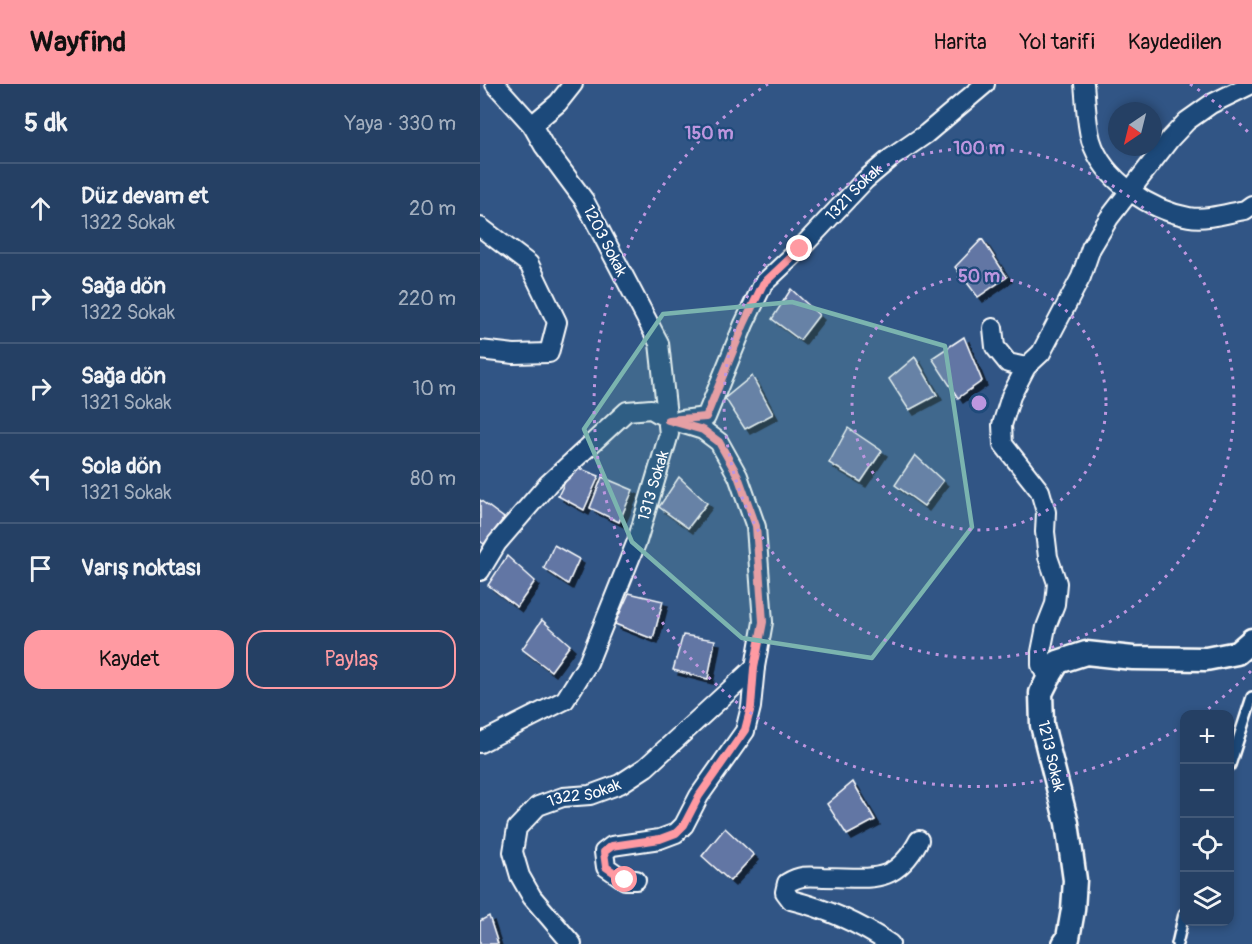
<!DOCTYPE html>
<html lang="tr">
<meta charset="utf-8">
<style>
:root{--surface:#254064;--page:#2d476a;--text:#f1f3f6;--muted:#a3afbf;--line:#425978;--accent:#ff9aa2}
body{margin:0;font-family:Pangolin,sans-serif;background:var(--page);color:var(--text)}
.controls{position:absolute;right:18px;bottom:18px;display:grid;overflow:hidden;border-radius:12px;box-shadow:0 3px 9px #0003}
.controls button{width:54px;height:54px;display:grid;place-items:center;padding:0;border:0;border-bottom:2px solid var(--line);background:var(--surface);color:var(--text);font:30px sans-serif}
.compass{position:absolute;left:628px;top:18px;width:54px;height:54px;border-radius:50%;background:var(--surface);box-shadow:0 3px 9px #0003;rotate:215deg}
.stop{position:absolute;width:18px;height:18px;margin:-14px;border:4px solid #ff9aa2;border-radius:50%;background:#fff}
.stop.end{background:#ff9aa2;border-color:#fff;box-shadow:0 2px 6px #0008}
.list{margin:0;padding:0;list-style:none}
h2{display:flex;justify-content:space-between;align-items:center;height:78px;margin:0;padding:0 24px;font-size:26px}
h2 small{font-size:20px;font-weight:400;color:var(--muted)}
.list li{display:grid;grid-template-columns:39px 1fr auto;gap:18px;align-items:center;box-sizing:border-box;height:90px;padding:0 24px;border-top:2px solid var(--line)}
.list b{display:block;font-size:22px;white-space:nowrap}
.list p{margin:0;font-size:20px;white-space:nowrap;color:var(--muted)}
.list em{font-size:20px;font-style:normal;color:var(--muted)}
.actions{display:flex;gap:12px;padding:18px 24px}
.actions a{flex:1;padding:14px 0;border:2px solid var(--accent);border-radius:18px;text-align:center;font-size:21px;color:var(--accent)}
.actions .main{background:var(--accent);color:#111}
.icon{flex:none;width:33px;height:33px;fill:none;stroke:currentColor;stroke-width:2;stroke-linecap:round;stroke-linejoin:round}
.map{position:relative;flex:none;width:772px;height:860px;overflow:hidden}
header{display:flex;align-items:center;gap:36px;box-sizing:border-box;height:84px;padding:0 30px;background:var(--accent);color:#111}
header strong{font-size:28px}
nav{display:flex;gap:33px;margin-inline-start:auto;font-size:21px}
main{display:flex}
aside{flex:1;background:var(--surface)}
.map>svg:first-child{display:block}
</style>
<header>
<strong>Wayfind</strong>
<nav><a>Harita</a><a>Yol tarifi</a><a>Kaydedilen</a></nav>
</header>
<main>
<aside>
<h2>5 dk<small>Yaya · 330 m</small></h2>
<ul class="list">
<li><svg class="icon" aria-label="ahead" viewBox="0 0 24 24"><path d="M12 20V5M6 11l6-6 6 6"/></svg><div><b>Düz devam et</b><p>1322 Sokak</p></div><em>20 m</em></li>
<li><svg class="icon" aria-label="right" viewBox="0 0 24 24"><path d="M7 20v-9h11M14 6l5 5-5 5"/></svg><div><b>Sağa dön</b><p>1322 Sokak</p></div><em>220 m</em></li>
<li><svg class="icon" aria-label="right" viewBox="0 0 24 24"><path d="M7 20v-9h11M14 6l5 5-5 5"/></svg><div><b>Sağa dön</b><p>1321 Sokak</p></div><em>10 m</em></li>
<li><svg class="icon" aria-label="left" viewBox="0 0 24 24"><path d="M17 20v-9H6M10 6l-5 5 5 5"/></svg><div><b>Sola dön</b><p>1321 Sokak</p></div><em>80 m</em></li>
<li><svg class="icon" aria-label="arrive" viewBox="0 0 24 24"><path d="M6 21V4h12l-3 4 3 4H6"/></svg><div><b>Varış noktası</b></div></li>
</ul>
<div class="actions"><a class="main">Kaydet</a><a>Paylaş</a></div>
</aside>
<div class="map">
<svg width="772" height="860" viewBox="0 0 772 860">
<defs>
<filter id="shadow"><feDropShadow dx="5" dy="5" stdDeviation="0" flood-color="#0009"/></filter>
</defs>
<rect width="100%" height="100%" fill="#315585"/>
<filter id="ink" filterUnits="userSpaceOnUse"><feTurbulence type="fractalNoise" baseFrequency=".0167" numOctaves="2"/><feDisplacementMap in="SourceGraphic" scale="12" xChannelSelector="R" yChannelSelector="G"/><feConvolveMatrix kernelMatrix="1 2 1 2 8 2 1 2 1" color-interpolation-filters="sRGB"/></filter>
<g filter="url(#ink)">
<path fill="#6276a4" stroke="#fff" stroke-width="1.5" filter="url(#shadow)" d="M502 155 527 193 498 213 475 183Z
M311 205 339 231 320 256 292 235Z
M484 253 502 297 478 314 452 274Z
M435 273 457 311 429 326 409 295Z
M272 292 293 330 265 345 245 314Z
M368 344 402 367 381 398 349 379Z
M435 371 463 397 444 422 415 401Z
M93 382 119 392 104 426 78 412Z
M122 393 153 406 139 438 110 424Z
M199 393 227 419 208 444 179 423Z
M0 416 24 434 4 460 0 457Z
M74 461 99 475 88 500 64 484Z
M27 472 55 497 37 523 8 501Z
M149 509 183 517 173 555 135 540Z
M62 536 90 561 71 587 42 565Z
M203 551 235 556 228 595 193 586Z
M373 698 395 736 367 751 347 720Z
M245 744 274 771 250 797 222 772Z
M9 832 18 860H0V837Z"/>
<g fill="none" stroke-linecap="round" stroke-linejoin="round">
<g stroke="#fff" stroke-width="14">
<path id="service" d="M750 681 772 613
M697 860 704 830"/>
</g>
<g stroke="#fff" stroke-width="22">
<g id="minor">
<path d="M604 0C606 18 606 38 611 56 623 96 670 126 709 133 727 136 748 129 765 126L772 121"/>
<path d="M52 41 78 19 93 0"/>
<path d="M0 143 49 180 77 238 69 269 34 270 0 266"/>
<path d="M513 244 515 263 528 279 546 283 561 269 601 193 611 164 629 134 690 55 707 37 731 20 772 0"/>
<path d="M546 283 531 312 522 341 523 360 560 407 566 428 565 448 568 473 577 499 575 520 566 543 561 568V581L568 595"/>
<path id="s1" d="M202 336 226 333 264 240 283 200 320 165 385 96 411 74 446 50 505 0"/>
<path d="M0 487 17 459 68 400 147 327 171 325 188 335 223 346 239 358 258 392 276 443 283 538 275 583 271 623 265 647 219 712 204 741 196 749 180 755 132 762 124 768 126 783 145 796H156"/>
<path id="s2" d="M0 659 85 616 108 579 157 457 189 350 179 259 104 116 64 62 52 41 15 0"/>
<path id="s3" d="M92 860 52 813 40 792 33 768 37 744 58 722 83 713 110 711 140 700 166 683 275 583"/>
<path d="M410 860C379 839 347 825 311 816L305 808 307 799C321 791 328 792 343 793 390 793 414 803 439 756"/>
</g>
</g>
<g stroke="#fff" stroke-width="27">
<path id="tertiary" d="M584 860 588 854 593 826 595 796 587 739 562 641 561 609 569 593 578 578 606 569 653 574 726 575 757 569 772 556"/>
</g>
<use href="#service" stroke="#1f4a7a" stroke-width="9"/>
<use href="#minor" stroke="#1f4a7a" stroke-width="18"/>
<use href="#tertiary" stroke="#1f4a7a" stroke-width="22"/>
</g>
</g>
<g fill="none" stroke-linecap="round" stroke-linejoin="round" filter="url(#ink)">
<path stroke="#ff9aa2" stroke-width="8" d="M145 796 126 783 124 768 132 762 180 755 196 749 204 741 219 712 265 646 271 623 274 584 283 538 276 442 258 392 239 358 223 346 188 336 226 333 264 240 283 200 320 165"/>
</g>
<path fill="#7bb4af" fill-opacity="0.2" stroke="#7bb4af" stroke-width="4.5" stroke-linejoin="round" d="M312 218 465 262 492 443 392 574 262 554 152 458 104 345 183 230Z"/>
<g fill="none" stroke="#bd96df" stroke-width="3" stroke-dasharray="3 6">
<circle cx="499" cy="319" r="127"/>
<circle cx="499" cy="319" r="255"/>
<path d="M771 587A382 382 0 0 1 721 630M704 641A382 382 0 0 1 288 0M710 0A382 382 0 0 1 771 51"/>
</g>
<g text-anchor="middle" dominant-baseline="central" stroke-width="4.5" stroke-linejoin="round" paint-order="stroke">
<g font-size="16" fill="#fff" stroke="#1f4a7a">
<text stroke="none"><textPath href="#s1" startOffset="298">1321 Sokak</textPath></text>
<text transform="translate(125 157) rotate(63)">1203 Sokak</text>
<text stroke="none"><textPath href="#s2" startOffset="328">1313 Sokak</textPath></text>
<text transform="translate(571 672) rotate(77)">1213 Sokak</text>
<text stroke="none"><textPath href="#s3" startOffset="214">1322 Sokak</textPath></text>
</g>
</g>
<circle cx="499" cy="319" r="9" fill="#bd96df" stroke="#1f4a7a" stroke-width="3"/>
<g font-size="18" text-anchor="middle" font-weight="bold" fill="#bd96df" stroke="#1f4a7a" stroke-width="4.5" stroke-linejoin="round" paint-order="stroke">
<text x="229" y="55">150 m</text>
<text x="499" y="70">100 m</text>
<text x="499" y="198">50 m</text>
</g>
</svg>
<div class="controls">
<button>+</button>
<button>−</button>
<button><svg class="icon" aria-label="locate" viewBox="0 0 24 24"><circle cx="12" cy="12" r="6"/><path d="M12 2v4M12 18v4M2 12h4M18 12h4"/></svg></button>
<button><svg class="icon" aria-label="layers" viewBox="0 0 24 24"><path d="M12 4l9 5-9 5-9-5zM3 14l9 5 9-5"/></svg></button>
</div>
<svg class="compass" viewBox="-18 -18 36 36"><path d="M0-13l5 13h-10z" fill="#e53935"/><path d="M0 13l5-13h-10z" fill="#a3afbf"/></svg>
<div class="stop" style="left:145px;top:796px"></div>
<div class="stop end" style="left:320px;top:165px"></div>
</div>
</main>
